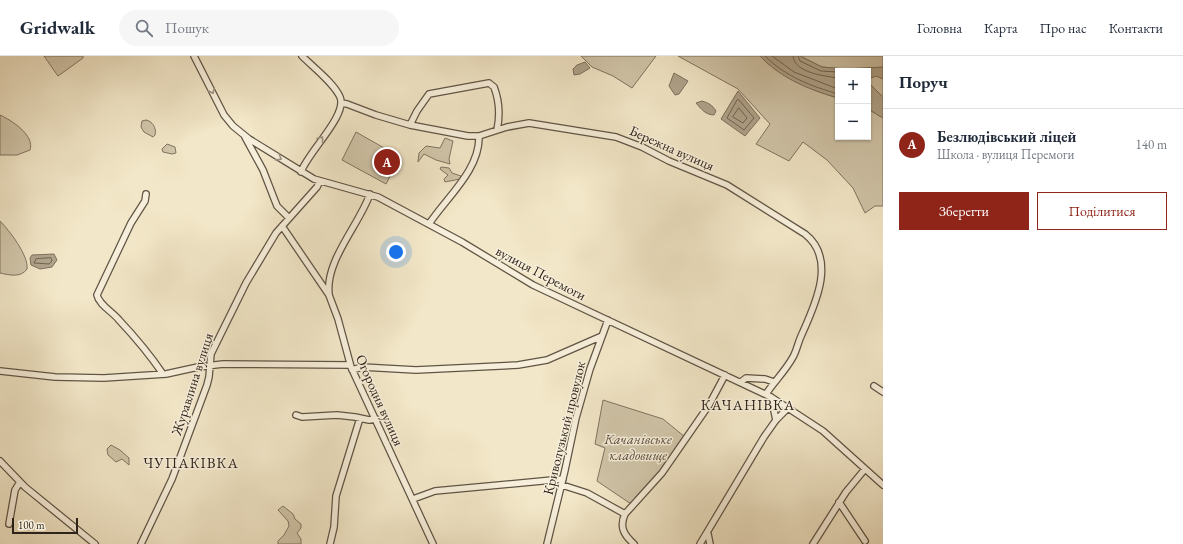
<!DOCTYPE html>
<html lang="uk">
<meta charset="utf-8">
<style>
:root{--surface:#fff;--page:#f6f6f7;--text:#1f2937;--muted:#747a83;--line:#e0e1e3;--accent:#8f2418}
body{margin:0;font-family:"EB Garamond",serif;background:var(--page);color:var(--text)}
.controls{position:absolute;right:12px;top:12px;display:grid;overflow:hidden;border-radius:0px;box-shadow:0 1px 3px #0004}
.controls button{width:36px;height:36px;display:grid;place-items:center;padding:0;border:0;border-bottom:1px solid var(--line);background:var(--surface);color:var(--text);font:20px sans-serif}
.scale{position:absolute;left:12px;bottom:10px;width:66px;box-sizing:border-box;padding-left:4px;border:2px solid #302319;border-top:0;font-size:11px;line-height:14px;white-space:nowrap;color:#302319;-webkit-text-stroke:3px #f7efdb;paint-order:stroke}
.you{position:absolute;left:396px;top:196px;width:14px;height:14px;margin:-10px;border:3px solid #fff;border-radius:50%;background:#1a73e8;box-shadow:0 0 0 6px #1a73e833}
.badge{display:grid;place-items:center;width:26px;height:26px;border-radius:50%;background:var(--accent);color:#fff;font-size:13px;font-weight:700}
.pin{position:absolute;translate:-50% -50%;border:2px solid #fff;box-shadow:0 1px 4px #0006}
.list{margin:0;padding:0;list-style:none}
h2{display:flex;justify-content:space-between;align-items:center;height:52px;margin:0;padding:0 16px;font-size:17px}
h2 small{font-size:13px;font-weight:400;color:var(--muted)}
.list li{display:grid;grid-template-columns:26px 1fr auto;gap:12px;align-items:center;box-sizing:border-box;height:72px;padding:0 16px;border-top:1px solid var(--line)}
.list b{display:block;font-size:15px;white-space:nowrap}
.list p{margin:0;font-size:13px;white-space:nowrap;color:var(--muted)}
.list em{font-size:13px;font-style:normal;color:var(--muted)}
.actions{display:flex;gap:8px;padding:12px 16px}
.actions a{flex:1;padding:9px 0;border:1px solid var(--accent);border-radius:0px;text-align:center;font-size:14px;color:var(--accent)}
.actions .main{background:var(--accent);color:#fff}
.icon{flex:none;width:22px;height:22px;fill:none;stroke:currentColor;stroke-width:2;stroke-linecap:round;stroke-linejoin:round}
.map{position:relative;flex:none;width:883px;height:488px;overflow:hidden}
header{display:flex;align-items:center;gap:24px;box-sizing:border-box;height:56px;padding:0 20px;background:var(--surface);border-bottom:1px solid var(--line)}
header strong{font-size:19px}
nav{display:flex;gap:22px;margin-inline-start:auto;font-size:14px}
.search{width:280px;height:36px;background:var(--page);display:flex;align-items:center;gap:10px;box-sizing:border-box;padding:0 14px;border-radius:22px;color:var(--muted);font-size:15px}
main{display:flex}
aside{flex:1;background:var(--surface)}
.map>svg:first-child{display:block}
</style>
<header>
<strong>Gridwalk</strong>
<div class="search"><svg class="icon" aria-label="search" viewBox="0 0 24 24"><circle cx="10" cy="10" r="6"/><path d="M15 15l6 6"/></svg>Пошук</div>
<nav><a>Головна</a><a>Карта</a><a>Про нас</a><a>Контакти</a></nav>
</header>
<main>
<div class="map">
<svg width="883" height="488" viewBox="0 0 883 488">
<rect width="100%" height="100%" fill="#f2e7c8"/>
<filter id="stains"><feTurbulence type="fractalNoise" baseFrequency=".005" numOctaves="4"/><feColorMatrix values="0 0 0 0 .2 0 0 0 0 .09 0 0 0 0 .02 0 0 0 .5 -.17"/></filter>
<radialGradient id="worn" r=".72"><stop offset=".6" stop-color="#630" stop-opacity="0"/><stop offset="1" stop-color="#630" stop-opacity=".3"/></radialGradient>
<path fill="#d1c6aa" stroke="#807462" d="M44 0H83V2L58 20Z
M581 0H656L632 32 613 20 592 11Z
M678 0H760C780 21 810 34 838 42V81H868V53L883 62V150H875L865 157 853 132 827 104 803 86 789 105 756 88 770 68 738 33Z
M800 0H883V41L868 26V15L822 11Z
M0 59C11 64 35 79 30 94L17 99H0Z
M146 64C152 65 157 72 155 79L153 81 144 76 141 71 142 65Z
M356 76 400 101 386 128 342 104Z
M445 82 453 85 449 103 450 108 436 104 424 98 418 106 419 97 426 90 440 92Z
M167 88 175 91 176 97 172 98 163 96 162 93Z
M441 111 449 112 452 117 461 120 460 123 445 126 444 123 448 119 440 113Z
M0 165C9 174 29 200 27 213 21 222 9 219 0 217Z
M603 344 663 363 685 381 659 418 631 448 597 425 605 392 595 388Z
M111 389 120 394 129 402V409L122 403 116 406 108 399 107 393Z
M283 450 293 458 295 463 301 468V472L297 477 301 483V488H278V485L284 479 289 470 288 465 278 454Z"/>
<path fill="#b0a48c" stroke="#7d705e" d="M760 0H800L822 11 844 13 883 11V23L876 20 868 23V15H838V42C808 33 782 23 760 0Z
M585 6 590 12 580 18 574 19 573 13 577 9Z
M674 17 688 25 679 38 675 39 669 30Z
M868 26 883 41V62L868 53Z
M738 35 760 62 745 80 721 63Z
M702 45C709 47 712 49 716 55L714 59C706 59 701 53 696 47Z
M54 198 57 204 52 211 40 213 31 209 30 202 32 199Z"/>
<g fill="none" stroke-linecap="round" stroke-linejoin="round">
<path stroke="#706452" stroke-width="1" d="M765 0C786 21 811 30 838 38
M772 0 794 16 838 33
M793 0C794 17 825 20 838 22
M798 0 800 5 821 15 838 16
M739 44 754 62 744 74 727 62 737 44Z
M739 52 747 62 743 67 733 61Z
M51 202 52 205 49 208 34 207 36 203Z"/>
<g stroke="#605445" stroke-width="8">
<path id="minor" d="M194 0 224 59 233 70 249 83 314 123 378 141 462 186 533 229 771 341 823 375 883 429
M341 47 347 48 376 59 410 69 468 80H479L507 71 529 67 616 81 642 91 669 105 727 129 805 178C837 203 815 249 802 278 798 286 797 294 793 301 786 314 774 326 766 338
M410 69 417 55 429 38 489 27 494 31C499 44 500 60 497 74
M245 81 263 114 277 150 289 162
M301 116C308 96 348 59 340 41 334 27 313 11 302 0
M146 138 145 145 131 167 97 239C99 249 113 256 119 264 135 281 150 299 163 318
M429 168C446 142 480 114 479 80
M282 170 329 239 338 263 351 311 433 488
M329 238C325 205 359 169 370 138
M352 314 362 311 416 314 518 309 547 304 602 280
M0 315 55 321 104 322 166 318 198 311 223 308 350 309
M741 326 746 322 765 323 774 326
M874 330 883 336
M771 341 776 364
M296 359 302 361 337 359 355 361 369 364 376 363
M0 405 25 431 95 488
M562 429 587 437 625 458
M413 443 435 435 563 423
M839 446 865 485
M9 468 15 434 20 426
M708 478 710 488
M141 488 172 423 207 329 209 321 211 298 246 227 276 177 317 131 320 125
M330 488 334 471 336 440 360 362
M547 488 565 414 576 362 590 313 608 264
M634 488C624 479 619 471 625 458L662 417 709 349 725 319
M700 488 764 381 776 364 789 351
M813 488 846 436 865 413"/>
</g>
<use href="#minor" stroke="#f7efdb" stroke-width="5.5"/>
</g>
<defs><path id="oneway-chevron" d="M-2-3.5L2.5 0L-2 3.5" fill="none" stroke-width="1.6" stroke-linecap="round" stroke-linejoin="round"/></defs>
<g stroke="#9d9384">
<use href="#oneway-chevron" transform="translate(212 35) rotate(65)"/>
<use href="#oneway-chevron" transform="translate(321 83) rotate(-53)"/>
<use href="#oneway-chevron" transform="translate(279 102) rotate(32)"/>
</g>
<g text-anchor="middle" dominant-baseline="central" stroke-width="3" stroke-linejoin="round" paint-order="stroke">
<g font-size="14" fill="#302319" stroke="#f7efdb">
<text transform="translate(672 92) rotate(24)">Бережна вулиця</text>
<text transform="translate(541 217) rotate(28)">вулиця Перемоги</text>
<text transform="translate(192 328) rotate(-72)">Журавлина вулиця</text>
<text transform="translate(380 344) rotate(66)">Огородня вулиця</text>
<text transform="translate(564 372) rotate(-76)">Криволузький провулок</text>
</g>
<g font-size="14" font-style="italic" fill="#584c3d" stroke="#f7efdb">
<text x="638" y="383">Качанівське<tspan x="638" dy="16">кладовище</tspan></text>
</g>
<g font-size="15" letter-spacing="1" fill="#302319" stroke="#f7efdb">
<text x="748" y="348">КАЧАНІВКА</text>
<text x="191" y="406">ЧУПАКІВКА</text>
</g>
</g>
<rect width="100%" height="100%" filter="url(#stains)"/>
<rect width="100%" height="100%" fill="url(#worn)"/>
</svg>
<div class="controls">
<button>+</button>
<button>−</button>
</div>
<div class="scale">100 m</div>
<div class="you"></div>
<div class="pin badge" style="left:387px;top:106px">A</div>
</div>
<aside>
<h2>Поруч<small></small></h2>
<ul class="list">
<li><span class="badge">A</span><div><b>Безлюдівський ліцей</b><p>Школа · вулиця Перемоги</p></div><em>140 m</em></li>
</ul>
<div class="actions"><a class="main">Зберегти</a><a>Поділитися</a></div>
</aside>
</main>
